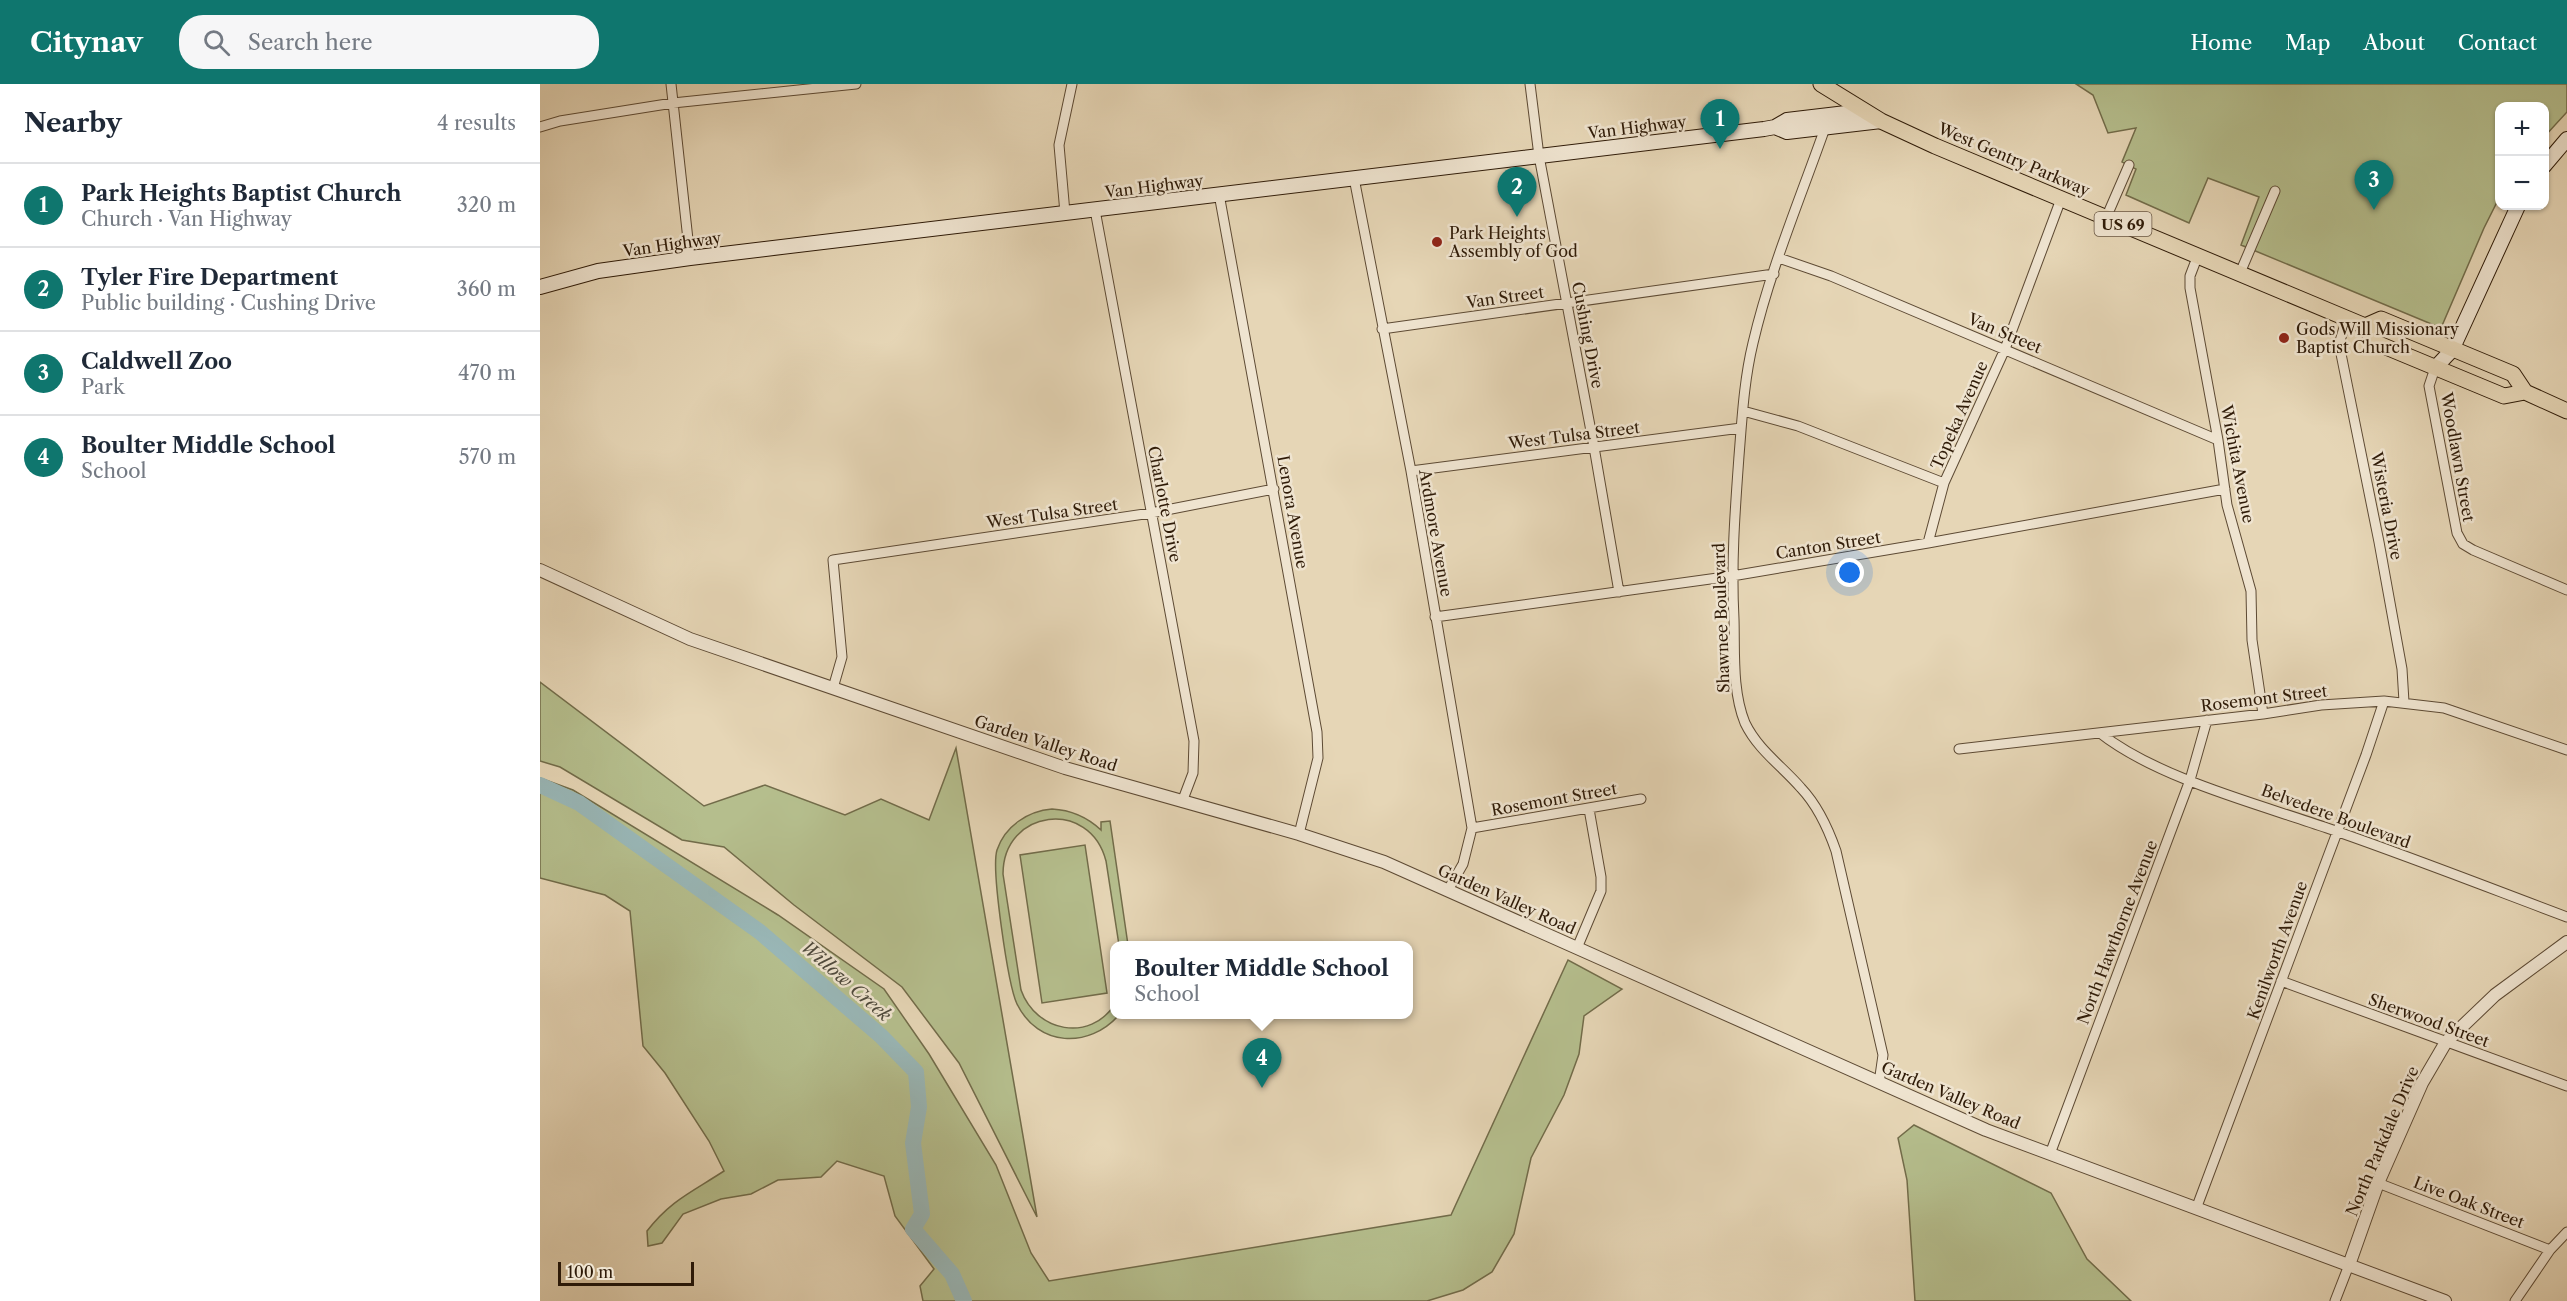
<!DOCTYPE html>
<meta charset="utf-8">
<style>
:root{--surface:#fff;--page:#f6f6f7;--text:#1f2937;--muted:#747a83;--line:#e0e1e3;--accent:#0f766e}
body{margin:0;font-family:"Libre Caslon Text",serif;background:var(--page);color:var(--text)}
.controls{position:absolute;right:18px;top:18px;display:grid;overflow:hidden;border-radius:12px;box-shadow:0 2px 4px #0004}
.controls button{width:54px;height:54px;display:grid;place-items:center;padding:0;border:0;border-bottom:2px solid var(--line);background:var(--surface);color:var(--text);font:30px sans-serif}
.scale{position:absolute;left:18px;bottom:15px;width:136px;box-sizing:border-box;padding-left:6px;border:3px solid #2f1b08;border-top:0;font-size:16px;line-height:21px;white-space:nowrap;color:#2f1b08;-webkit-text-stroke:4px #efe4d0;paint-order:stroke}
.you{position:absolute;left:1310px;top:489px;width:21px;height:21px;margin:-15px;border:4px solid #fff;border-radius:50%;background:#1a73e8;box-shadow:0 0 0 9px #1a73e833}
.badge{display:grid;place-items:center;width:39px;height:39px;border-radius:50%;background:var(--accent);color:#fff;font-size:20px;font-weight:700}
.pin{position:absolute;translate:-50% -50px;filter:drop-shadow(0 2px 3px #0008)}
.pin::after{content:'';position:absolute;top:32px;width:21px;height:18px;background:inherit;clip-path:polygon(0 0,100% 0,50% 100%)}
.popup{position:absolute;left:570px;top:857px;width:303px;height:78px;box-sizing:border-box;display:grid;place-content:center;border-radius:12px;background:var(--surface);filter:drop-shadow(0 2px 4px #0005);font-size:20px;white-space:nowrap;color:var(--muted)}
.popup b{font-size:22px;color:var(--text)}
.popup::after{content:'';position:absolute;left:50%;top:100%;margin-left:-12px;border:12px solid transparent;border-top-color:var(--surface)}
.list{margin:0;padding:0;list-style:none}
h2{display:flex;justify-content:space-between;align-items:center;height:78px;margin:0;padding:0 24px;font-size:26px}
h2 small{font-size:20px;font-weight:400;color:var(--muted)}
.list li{display:grid;grid-template-columns:39px 1fr auto;gap:18px;align-items:center;box-sizing:border-box;height:84px;padding:0 24px;border-top:2px solid var(--line)}
.list b{display:block;font-size:22px;white-space:nowrap}
.list p{margin:0;font-size:20px;white-space:nowrap;color:var(--muted)}
.list em{font-size:20px;font-style:normal;color:var(--muted)}
.icon{flex:none;width:33px;height:33px;fill:none;stroke:currentColor;stroke-width:2;stroke-linecap:round;stroke-linejoin:round}
.map{position:relative;flex:none;width:2027px;height:1217px;overflow:hidden}
header{display:flex;align-items:center;gap:36px;box-sizing:border-box;height:84px;padding:0 30px;background:var(--accent);color:#fff}
header strong{font-size:28px}
nav{display:flex;gap:33px;margin-inline-start:auto;font-size:21px}
.search{width:420px;height:54px;background:var(--page);display:flex;align-items:center;gap:15px;box-sizing:border-box;padding:0 21px;border-radius:24px;color:var(--muted);font-size:22px}
main{display:flex}
aside{flex:1;background:var(--surface)}
.map>svg:first-child{display:block}
</style>
<header>
<strong>Citynav</strong>
<div class="search"><svg class="icon" aria-label="search" viewBox="0 0 24 24"><circle cx="10" cy="10" r="6"/><path d="M15 15l6 6"/></svg>Search here</div>
<nav><a>Home</a><a>Map</a><a>About</a><a>Contact</a></nav>
</header>
<main>
<aside>
<h2>Nearby<small>4 results</small></h2>
<ul class="list">
<li><span class="badge">1</span><div><b>Park Heights Baptist Church</b><p>Church · Van Highway</p></div><em>320 m</em></li>
<li><span class="badge">2</span><div><b>Tyler Fire Department</b><p>Public building · Cushing Drive</p></div><em>360 m</em></li>
<li><span class="badge">3</span><div><b>Caldwell Zoo</b><p>Park</p></div><em>470 m</em></li>
<li><span class="badge">4</span><div><b>Boulter Middle School</b><p>School</p></div><em>570 m</em></li>
</ul>
</aside>
<div class="map">
<svg width="2027" height="1217" viewBox="0 0 2027 1217">
<rect width="100%" height="100%" fill="#e6d6b6"/>
<filter id="stains"><feTurbulence type="fractalNoise" baseFrequency=".00333" numOctaves="4"/><feColorMatrix values="0 0 0 0 .2 0 0 0 0 .09 0 0 0 0 .02 0 0 0 .5 -.17"/></filter>
<radialGradient id="worn" r=".72"><stop offset=".6" stop-color="#630" stop-opacity="0"/><stop offset="1" stop-color="#630" stop-opacity=".3"/></radialGradient>
<path fill="#b5be8d" stroke="#726c4a" stroke-width="1.5" d="M1536 0H2027V28L2005 52 2004 22H1960L1959 114 1944 144 1901 244 1701 161 1719 113 1668 94 1649 139 1586 111 1596 85 1582 78 1596 44 1568 49 1553 11Z
M0 598 164 722 225 701 305 731 341 715 389 736 416 664 497 1133 419 979 362 903 254 821 184 763 142 756 20 683 0 677Z
M0 694 33 706 238 831 344 905 389 970 456 1081 491 1169 509 1197 911 1131 1028 876 1082 905 1044 932 1039 970 1024 1011 991 1074 974 1150 952 1188 923 1206 887 1217H383L380 1202 394 1185 355 1132 344 1092 297 1077 281 1093 238 1096 211 1110 181 1115 143 1130 122 1159 108 1162 107 1147C131 1116 152 1108 184 1087L169 1057 125 989 103 962 90 827 65 811 0 794Z
M512 725C532 726 547 733 561 746V738L570 737 588 861H579L566 777C550 714 463 725 463 790L481 906C496 948 550 959 575 920V930L579 931C549 965 498 963 477 920 468 901 451 785 457 766 465 742 488 727 512 725Z
M545 761 567 909 502 919 480 771Z
M1374 1041 1511 1109 1547 1175 1591 1217H1375L1367 1096 1358 1054Z"/>
<g fill="none" stroke-linecap="round" stroke-linejoin="round">
<path stroke="#99b7b7" stroke-width="16" d="M0 701 39 719 220 848 341 952 376 988 379 1023 373 1059 382 1130 373 1145 412 1190 424 1217"/>
<g stroke="#5d4a34" stroke-width="11">
<path id="minor" d="M131 0 150 174
M990 0 999 72 1054 363 1079 508
M0 43 20 37 133 19 316 0
M1285 44C1260 115 1230 186 1213 259 1204 296 1202 335 1199 372 1195 427 1191 480 1194 535 1195 568 1192 607 1205 639 1218 666 1242 682 1261 704 1278 722 1288 744 1296 767L1343 971 1339 999
M814 94 871 387 932 744 923 780 908 806
M679 110 777 648 778 674 759 750
M555 126 654 657 653 689 642 718
M525 129 519 61 532 0
M1566 134 1589 81
M1658 171 1650 192V204L1678 356 1687 421 1711 507 1712 556 1723 630
M1239 174 1291 192 1678 356
M1700 189 1735 107
M1807 234 1799 260 1839 458 1862 585 1864 618
M842 245 1234 190
M1895 284 1889 302 1917 449 1923 460 1933 466 2027 506
M1203 327 1258 342 1404 399
M871 387 1201 344
M1388 459 1404 399 1465 265 1521 115
M895 533 1192 492 1388 459 1685 405
M293 604 302 573 293 476 611 429 734 405
M1560 649C1617 694 1718 720 1787 744 1868 772 1947 803 2027 833
M1419 665 1723 630 1781 621 1844 617 1904 624 2027 666
M932 744 1101 715
M1037 864 1061 807V793L1049 725
M1741 897 2027 1002
M1510 1070 1650 696 1667 636
M1838 1099 2010 1166
M1656 1125 1826 671 1844 617
M1795 1217 1809 1181
M1975 1217 2010 1166 2027 1148"/>
</g>
<g stroke="#5d4a34" stroke-width="14">
<path id="tertiary" d="M0 486 150 555 525 684 759 750 844 778 1446 1046 1905 1217
M1809 1181 1838 1099 1882 999 1906 958 1955 911 2027 858"/>
</g>
<g stroke="#2f1b08" stroke-width="16">
<path id="secondary" d="M1235 43 1247 48 1341 37
M2004 82 2027 55
M0 203 58 187 150 174 1224 45 1235 43 1247 36 1323 27
M1895 284 1912 266 1978 122"/>
</g>
<g stroke="#2f1b08" stroke-width="17">
<path id="primary" d="M1281 0 1341 37 1395 62 1825 242 1834 258 1964 312 1985 308 2027 327
M1825 242 1841 235 1973 290 1985 308"/>
</g>
<use href="#minor" stroke="#efe4d0" stroke-width="9"/>
<use href="#tertiary" stroke="#efe4d0" stroke-width="12"/>
<use href="#secondary" stroke="#efe4d0" stroke-width="14"/>
<use href="#primary" stroke="#e6d6b6" stroke-width="15"/>
</g>
<g fill="#8f2418" stroke="#efe4d0" stroke-width="2">
<circle cx="897" cy="158" r="6"/>
<circle cx="1744" cy="254" r="6"/>
</g>
<g text-anchor="middle" dominant-baseline="central" stroke-width="5" stroke-linejoin="round" paint-order="stroke">
<rect fill="#efe4d0" stroke="#695744" stroke-width="1.5" x="1554.5" y="128" width="57" height="24" rx="4.5"/>
<g font-size="15" font-weight="bold" fill="#2f1b08">
<text x="1583" y="140">US 69</text>
</g>
<g font-size="16" fill="#2f1b08" stroke="#efe4d0">
<text transform="translate(1097 43) rotate(-7)">Van Highway</text>
<text transform="translate(1474 75) rotate(23)">West Gentry Parkway</text>
<text transform="translate(614 102) rotate(-7)">Van Highway</text>
<text transform="translate(132 160) rotate(-8)">Van Highway</text>
<text transform="translate(965 213) rotate(-8)">Van Street</text>
<text transform="translate(1465 249) rotate(23)">Van Street</text>
<text transform="translate(1048 251) rotate(79)">Cushing Drive</text>
<text transform="translate(1419 331) rotate(-66)">Topeka Avenue</text>
<text transform="translate(1034 351) rotate(-7)">West Tulsa Street</text>
<text transform="translate(1918 373) rotate(80)">Woodlawn Street</text>
<text transform="translate(1698 380) rotate(79)">Wichita Avenue</text>
<text transform="translate(625 420) rotate(79)">Charlotte Drive</text>
<text transform="translate(1847 422) rotate(79)">Wisteria Drive</text>
<text transform="translate(753 428) rotate(80)">Lenora Avenue</text>
<text transform="translate(512 429) rotate(-8)">West Tulsa Street</text>
<text transform="translate(896 449) rotate(80)">Ardmore Avenue</text>
<text transform="translate(1288 461) rotate(-9)">Canton Street</text>
<text transform="translate(1181 534) rotate(-92)">Shawnee Boulevard</text>
<text transform="translate(1724 614) rotate(-7)">Rosemont Street</text>
<text transform="translate(506 659) rotate(18)">Garden Valley Road</text>
<text transform="translate(1014 715) rotate(-10)">Rosemont Street</text>
<text transform="translate(1796 732) rotate(20)">Belvedere Boulevard</text>
<text transform="translate(967 815) rotate(24)">Garden Valley Road</text>
<text transform="translate(1577 848) rotate(-69)">North Hawthorne Avenue</text>
<text transform="translate(1737 866) rotate(-70)">Kenilworth Avenue</text>
<text transform="translate(1889 936) rotate(20)">Sherwood Street</text>
<text transform="translate(1411 1011) rotate(23)">Garden Valley Road</text>
<text transform="translate(1842 1057) rotate(-67)">North Parkdale Drive</text>
<text transform="translate(1929 1118) rotate(21)">Live Oak Street</text>
</g>
<g font-size="16" fill="#2f1b08" stroke="#efe4d0" text-anchor="start">
<text x="909" y="149">Park Heights<tspan x="909" dy="18">Assembly of God</tspan></text>
<text x="1756" y="245">Gods Will Missionary<tspan x="1756" dy="18">Baptist Church</tspan></text>
</g>
<g font-size="18" font-style="italic" fill="#4f4a3d" stroke="#efe4d0">
<text transform="translate(306 897) rotate(41)">Willow Creek</text>
</g>
</g>
<rect width="100%" height="100%" filter="url(#stains)"/>
<rect width="100%" height="100%" fill="url(#worn)"/>
</svg>
<div class="controls">
<button>+</button>
<button>−</button>
</div>
<div class="scale">100 m</div>
<div class="you"></div>
<div class="pin badge" style="left:1180px;top:65px">1</div>
<div class="pin badge" style="left:977px;top:133px">2</div>
<div class="pin badge" style="left:1834px;top:126px">3</div>
<div class="pin badge" style="left:722px;top:1004px">4</div>
<div class="popup"><b>Boulter Middle School</b>School</div>
</div>
</main>
